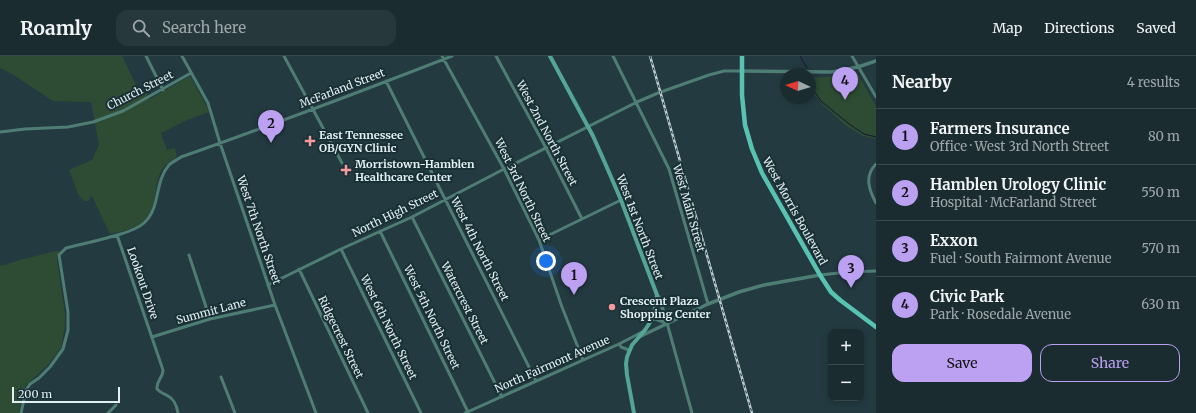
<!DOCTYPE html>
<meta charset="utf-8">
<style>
:root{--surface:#1a2c30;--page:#27383c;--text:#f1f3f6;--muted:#9fa7ab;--line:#38484c;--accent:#bca0f2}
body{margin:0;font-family:Merriweather,serif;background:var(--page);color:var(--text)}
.controls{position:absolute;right:12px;bottom:12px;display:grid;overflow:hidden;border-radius:8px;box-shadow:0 2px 6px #0003}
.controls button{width:36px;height:36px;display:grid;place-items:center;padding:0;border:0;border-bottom:1px solid var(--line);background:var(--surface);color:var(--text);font:20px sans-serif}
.compass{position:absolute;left:780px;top:12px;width:36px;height:36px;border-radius:50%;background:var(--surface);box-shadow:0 2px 6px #0003;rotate:274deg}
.scale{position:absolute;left:12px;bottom:10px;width:108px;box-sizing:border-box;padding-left:4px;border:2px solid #e1eff2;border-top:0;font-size:11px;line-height:14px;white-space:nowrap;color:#e1eff2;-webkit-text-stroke:3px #193035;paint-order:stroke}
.you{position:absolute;left:546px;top:205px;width:14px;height:14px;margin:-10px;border:3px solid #fff;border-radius:50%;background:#1a73e8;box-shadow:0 0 0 6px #1a73e833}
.badge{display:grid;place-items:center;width:26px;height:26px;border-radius:50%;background:var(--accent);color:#111;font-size:13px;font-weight:700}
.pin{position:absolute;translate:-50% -33px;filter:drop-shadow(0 1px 2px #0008)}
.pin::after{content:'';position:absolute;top:21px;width:14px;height:12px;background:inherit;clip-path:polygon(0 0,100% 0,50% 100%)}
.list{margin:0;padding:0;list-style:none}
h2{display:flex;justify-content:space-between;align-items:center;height:52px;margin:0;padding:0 16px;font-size:17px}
h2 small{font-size:13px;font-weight:400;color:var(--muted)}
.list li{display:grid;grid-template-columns:26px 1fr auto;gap:12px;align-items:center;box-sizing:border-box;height:56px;padding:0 16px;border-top:1px solid var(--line)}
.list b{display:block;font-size:15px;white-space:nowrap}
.list p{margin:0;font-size:13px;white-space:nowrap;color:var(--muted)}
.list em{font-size:13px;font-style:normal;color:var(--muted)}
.actions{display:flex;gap:8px;padding:12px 16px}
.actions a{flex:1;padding:9px 0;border:1px solid var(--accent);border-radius:12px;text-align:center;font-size:14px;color:var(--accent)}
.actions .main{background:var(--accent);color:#111}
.icon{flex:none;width:22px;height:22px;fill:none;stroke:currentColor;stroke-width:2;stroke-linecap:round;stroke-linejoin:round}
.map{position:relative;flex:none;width:876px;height:357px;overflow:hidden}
header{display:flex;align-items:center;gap:24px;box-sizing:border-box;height:56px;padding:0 20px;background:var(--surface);border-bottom:1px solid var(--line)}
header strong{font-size:19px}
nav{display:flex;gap:22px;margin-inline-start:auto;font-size:14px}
.search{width:280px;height:36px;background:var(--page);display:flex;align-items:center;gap:10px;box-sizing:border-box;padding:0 14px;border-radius:12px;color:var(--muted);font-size:15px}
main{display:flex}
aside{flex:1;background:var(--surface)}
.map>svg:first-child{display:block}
</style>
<header>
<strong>Roamly</strong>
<div class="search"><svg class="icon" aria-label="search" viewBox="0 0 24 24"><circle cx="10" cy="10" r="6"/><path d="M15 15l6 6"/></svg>Search here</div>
<nav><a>Map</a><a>Directions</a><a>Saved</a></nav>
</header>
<main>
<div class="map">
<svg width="876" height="357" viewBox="0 0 876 357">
<rect width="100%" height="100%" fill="#233a40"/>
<path fill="#2e4c33" d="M0 0H122L136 29 141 37 147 38 150 43 190 20 205 47 209 56 187 64 161 77 167 94 175 92 177 101C171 105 165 108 161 115 152 133 160 157 137 170 129 174 119 176 110 178L92 140 88 145H84L78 138 69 114 92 104 99 89 91 46 53 45 12 18 0 12Z
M856 15 876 50V83L863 80 846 70 823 49 810 33V22L836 20Z
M56 195H59L57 203 59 218 65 257V269L61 292 47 310 26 329 22 335 19 357H0V208L1 210 20 204Z"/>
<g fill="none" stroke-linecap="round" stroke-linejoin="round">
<path stroke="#161737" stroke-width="1" d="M800 0 807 12
M810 29 821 45 849 68 864 78 876 81"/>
<path stroke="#4e7d74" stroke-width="3" d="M146 0 163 34
M182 0 208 47 220 87 275 249 316 357
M284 0 342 107
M442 0 504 113 539 184 562 251 583 304
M496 0 546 92 582 163
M613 0 669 113 708 248
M852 0 876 41
M386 25 536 325
M0 76 25 73 68 71 93 66 123 55 191 17
M876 108C864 120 869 134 876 147
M412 161 502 341
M380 175 468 356
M117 179 163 314C163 322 156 325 157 333 162 338 163 337 168 340 174 343 177 351 178 357
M539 184 621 144
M341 193 421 357
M189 199 210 263
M299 213 368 357
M820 219 848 216 876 215
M268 229 341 193 412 161 504 113 637 46 658 37 709 19 724 15H742
M667 267 692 357
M152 281 210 263 275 249
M619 288 621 291 629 294
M221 321 235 357
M21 357 26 334 30 328 39 322 50 311 63 293 68 274V256L59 199 66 192C84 187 131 179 144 167 161 152 154 126 169 109 172 106 177 104 181 101 272 69 362 35 452 0
M108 357 116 349
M465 357 619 288 642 276"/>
<path stroke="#4e7d74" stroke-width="3.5" d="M742 15 832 16 858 11 876 5
M657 239 659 241 667 267
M653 262 667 267
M639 281 708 248 739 236 764 229 820 219"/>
<path stroke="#55a597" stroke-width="4" d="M550 0 593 80 605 107 621 144 657 239 654 258 653 262 645 274 632 289 627 301 626 308 627 319 634 357"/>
<path stroke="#59c3b2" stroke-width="4.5" d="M742 0V39L745 69 752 93 762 117 820 219 831 236 840 244 876 271"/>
<g stroke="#bdcdd0" stroke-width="2.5">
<path id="rail" d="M650 0 752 357"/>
</g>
<use href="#rail" stroke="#193035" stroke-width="1" stroke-dasharray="3" stroke-linecap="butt"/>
</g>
<g fill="#f59b9d" stroke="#193035" stroke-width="1.5">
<path d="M308 79h4v4h4v4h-4v4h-4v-4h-4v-4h4z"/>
<path d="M344 108h4v4h4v4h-4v4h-4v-4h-4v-4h4z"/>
<circle cx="612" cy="251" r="4"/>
</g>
<g text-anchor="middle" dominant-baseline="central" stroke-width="4" stroke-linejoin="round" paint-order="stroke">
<g font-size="11" fill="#e1eff2" stroke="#193035">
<text transform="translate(342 32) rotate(-21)">McFarland Street</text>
<text transform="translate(140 34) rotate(-27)">Church Street</text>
<text transform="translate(547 77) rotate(62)">West 2nd North Street</text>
<text transform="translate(523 134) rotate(64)">West 3rd North Street</text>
<text transform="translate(689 152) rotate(74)">West Main Street</text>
<text transform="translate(795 155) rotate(61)">West Morris Boulevard</text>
<text transform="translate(395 157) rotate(-26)">North High Street</text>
<text transform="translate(640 171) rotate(69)">West 1st North Street</text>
<text transform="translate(259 174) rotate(71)">West 7th North Street</text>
<text transform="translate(480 193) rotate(63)">West 4th North Street</text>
<text transform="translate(143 227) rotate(71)">Lookout Drive</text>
<text transform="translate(465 247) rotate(63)">Watercrest Street</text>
<text transform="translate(211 255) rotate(-15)">Summit Lane</text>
<text transform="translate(432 261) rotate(64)">West 5th North Street</text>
<text transform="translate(389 271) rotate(64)">West 6th North Street</text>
<text transform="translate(341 281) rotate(64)">Ridgecrest Street</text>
<text transform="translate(552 308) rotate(-24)">North Fairmont Avenue</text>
</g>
<g font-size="11" font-weight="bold" fill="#e1eff2" stroke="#193035" text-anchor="start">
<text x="319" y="79">East Tennessee<tspan x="319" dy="13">OB/GYN Clinic</tspan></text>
<text x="355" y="108">Morristown-Hamblen<tspan x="355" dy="13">Healthcare Center</tspan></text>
<text x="620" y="245">Crescent Plaza<tspan x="620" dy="13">Shopping Center</tspan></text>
</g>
</g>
</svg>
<div class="controls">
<button>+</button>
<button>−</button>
</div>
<svg class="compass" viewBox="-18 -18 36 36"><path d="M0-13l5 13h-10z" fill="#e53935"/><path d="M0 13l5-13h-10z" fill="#9fa7ab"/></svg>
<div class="scale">200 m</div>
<div class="you"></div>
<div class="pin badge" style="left:574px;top:239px">1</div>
<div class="pin badge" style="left:271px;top:87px">2</div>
<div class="pin badge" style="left:851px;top:232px">3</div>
<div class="pin badge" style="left:845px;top:44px">4</div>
</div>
<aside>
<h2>Nearby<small>4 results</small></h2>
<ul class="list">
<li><span class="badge">1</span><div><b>Farmers Insurance</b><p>Office · West 3rd North Street</p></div><em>80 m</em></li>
<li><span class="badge">2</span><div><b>Hamblen Urology Clinic</b><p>Hospital · McFarland Street</p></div><em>550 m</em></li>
<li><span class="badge">3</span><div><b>Exxon</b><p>Fuel · South Fairmont Avenue</p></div><em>570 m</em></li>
<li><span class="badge">4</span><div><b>Civic Park</b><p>Park · Rosedale Avenue</p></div><em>630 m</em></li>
</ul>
<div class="actions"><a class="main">Save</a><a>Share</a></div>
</aside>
</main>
